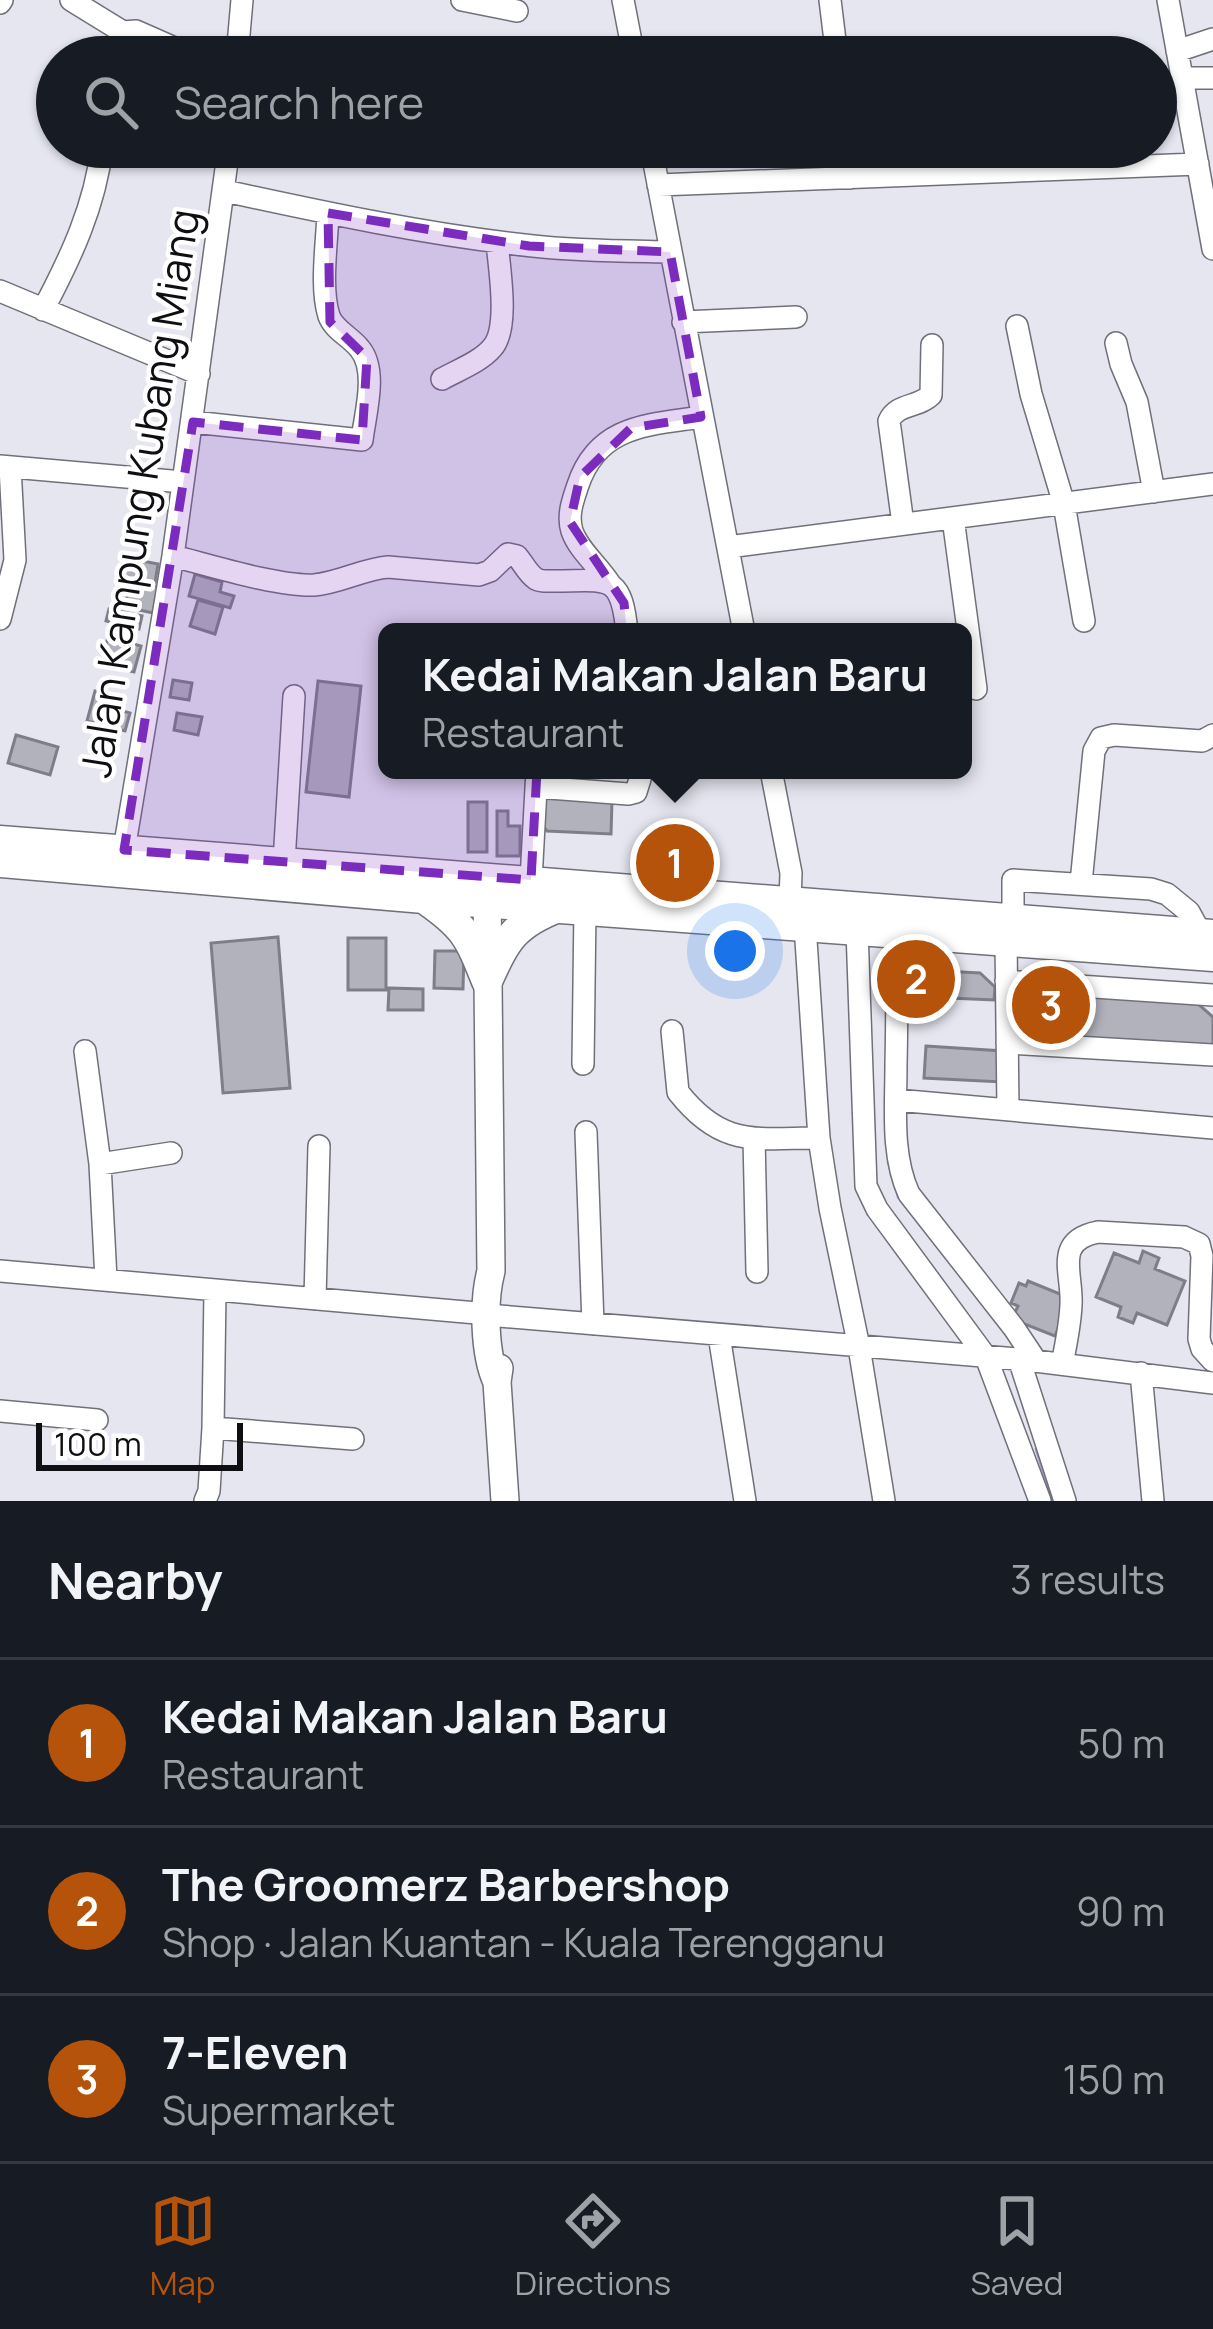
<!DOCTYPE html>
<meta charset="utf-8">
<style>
:root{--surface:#171b24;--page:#20242c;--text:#f1f3f6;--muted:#9ea1a6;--line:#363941;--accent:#b45309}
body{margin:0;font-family:Manrope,sans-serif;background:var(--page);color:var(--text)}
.scale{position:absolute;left:36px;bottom:30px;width:207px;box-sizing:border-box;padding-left:12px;border:6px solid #0f0f13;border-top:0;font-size:33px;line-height:42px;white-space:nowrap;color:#0f0f13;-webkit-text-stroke:9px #fff;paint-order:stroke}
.you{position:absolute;left:735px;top:951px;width:42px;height:42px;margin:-30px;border:9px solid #fff;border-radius:50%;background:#1a73e8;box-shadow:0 0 0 18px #1a73e833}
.badge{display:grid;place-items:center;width:78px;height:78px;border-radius:50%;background:var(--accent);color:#fff;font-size:39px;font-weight:700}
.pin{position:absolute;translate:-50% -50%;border:6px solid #fff;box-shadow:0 3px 12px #0006}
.popup{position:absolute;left:378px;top:623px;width:594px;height:156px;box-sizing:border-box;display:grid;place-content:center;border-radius:18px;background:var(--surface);filter:drop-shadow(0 3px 9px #0005);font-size:39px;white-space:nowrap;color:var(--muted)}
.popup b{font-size:45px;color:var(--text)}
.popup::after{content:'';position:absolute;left:50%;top:100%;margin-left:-24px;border:24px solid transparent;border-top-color:var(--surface)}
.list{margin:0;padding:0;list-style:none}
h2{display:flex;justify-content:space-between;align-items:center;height:156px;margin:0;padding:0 48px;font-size:51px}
h2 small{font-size:39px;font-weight:400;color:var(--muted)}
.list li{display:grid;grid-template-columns:78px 1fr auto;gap:36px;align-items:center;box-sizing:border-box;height:168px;padding:0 48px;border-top:3px solid var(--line)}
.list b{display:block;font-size:45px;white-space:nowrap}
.list p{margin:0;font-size:39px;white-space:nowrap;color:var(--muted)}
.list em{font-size:39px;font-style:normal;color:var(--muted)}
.icon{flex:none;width:66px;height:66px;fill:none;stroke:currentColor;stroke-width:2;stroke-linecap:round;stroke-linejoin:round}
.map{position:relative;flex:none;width:1213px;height:1501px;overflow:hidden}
.search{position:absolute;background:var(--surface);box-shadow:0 3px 9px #0004;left:36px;right:36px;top:36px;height:132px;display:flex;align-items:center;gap:30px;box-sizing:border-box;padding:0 42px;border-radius:66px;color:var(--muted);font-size:45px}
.sheet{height:660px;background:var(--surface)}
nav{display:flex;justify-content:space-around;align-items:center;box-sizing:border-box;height:168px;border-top:3px solid var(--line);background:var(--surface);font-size:33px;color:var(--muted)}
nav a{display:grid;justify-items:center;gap:6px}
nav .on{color:var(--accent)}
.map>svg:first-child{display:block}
</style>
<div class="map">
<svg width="1213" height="1501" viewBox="0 0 1213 1501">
<rect width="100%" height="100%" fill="#e5e6f0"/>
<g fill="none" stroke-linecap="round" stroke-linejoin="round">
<path stroke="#9d9fd3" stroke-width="4.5" d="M889 1162 899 1197
M1037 1449 1053 1501"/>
</g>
<path fill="#b1b2bc" stroke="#7e7e88" stroke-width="3" d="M126 558 158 564 155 583 122 577Z
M195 574 222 582 220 592 234 596 230 608 189 596Z
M130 581 158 587 153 613 125 607Z
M198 600 223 607 215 634 190 626Z
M109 609 142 616 139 629 106 621Z
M108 637 141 646 134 672 101 664Z
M173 680 192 683 189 700 170 697Z
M318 681 361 686 349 797 306 792Z
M95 691 119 697 116 709 130 713 125 731 87 721Z
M177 713 202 717 198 735 174 730Z
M16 735 58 747 50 775 8 763Z
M540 796 612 801 611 834 547 831 539 821Z
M468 802H487V852H468Z
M497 811H508V826H520V856H497Z
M650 835 684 836 681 873 648 871Z
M278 937 290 1088 223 1093 211 943Z
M348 938H386V990H348Z
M435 951H464L463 989 434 988Z
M904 969 980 973 995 987 994 1000 902 996Z
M389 988 423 989V1010H388Z
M1025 990 1197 1003 1213 1017V1049L1019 1041 1018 997Z
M926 1046 1003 1051 1002 1082 924 1078Z
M1143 1251 1159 1258 1155 1269 1185 1281 1167 1325 1137 1313 1133 1323 1118 1317 1121 1307 1096 1297 1114 1253 1139 1263Z
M1028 1281 1070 1298 1055 1336 1012 1319 1018 1306 1011 1303 1019 1283 1026 1286Z"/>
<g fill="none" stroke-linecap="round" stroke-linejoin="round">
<g stroke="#707079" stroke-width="24">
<path id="minor" d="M71 0 123 32
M462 0 517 11
M623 0 634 57
M830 0 837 57
M1168 0 1213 249
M0 3 2 0
M1177 51 1213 39
M114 57 119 36 123 32 136 31 195 57
M237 57 242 0
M1181 78H1213
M651 147 744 632
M847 147 850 178
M658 185 1198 164
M225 191C326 213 429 235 533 246 578 251 624 251 670 252
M0 291 199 374
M43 310C71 257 95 206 102 147
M683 322 796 317
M1017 326 1031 394 1064 504 1084 621
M1116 343 1121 364 1137 402 1154 492
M442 379C458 370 480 362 492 348 510 329 499 267 497 242
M193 422 362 440C365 414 378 371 360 349 351 337 334 330 329 316 320 288 327 243 328 213
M0 466 183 482
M953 518 976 689
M903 524 889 421C897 403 918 408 931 395L932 345
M728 547 1213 484
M173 556C209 565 279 587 314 585 339 583 363 569 388 567L479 575 490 571 508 554 517 556C523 563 528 574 536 579 542 582 548 581 555 581 608 581 621 572 627 632
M610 584C599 566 579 551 572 531 567 515 573 500 578 485 598 425 648 425 701 417
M0 619 15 560 10 467
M771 770 791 873 790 901
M536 787 628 794 636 792 640 779 638 770
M124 850 173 556 229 147
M284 862 294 696
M531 880 537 770
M1081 883 1094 751 1101 738 1114 735 1202 741 1213 735
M1013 919V880L1151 889 1167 894 1189 912 1201 934
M805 925 819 1138 830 1208 859 1347 884 1501
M857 930 866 1186 877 1209 986 1357 1040 1501
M897 933C897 977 897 1021 896 1065 896 1108 891 1155 909 1194L1014 1328 1036 1361
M1006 940 1008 1110
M1006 981 1213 995
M672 1031 678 1092C722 1148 755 1138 819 1138
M1007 1043 1213 1055
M85 1051 100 1164 106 1279
M583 1064 585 908
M896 1100 1213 1128
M586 1132 593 1324
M754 1138 757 1272
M100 1164 171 1153
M0 1271 488 1314
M315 1299 319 1146
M499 1316 1019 1359 1213 1383
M719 1335 745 1501
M1019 1359 1065 1501
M1062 1364C1066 1345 1070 1324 1071 1305 1073 1273 1053 1241 1098 1232L1184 1237 1199 1244 1202 1256 1199 1339 1202 1349 1213 1361
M1141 1373 1153 1501
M0 1411 97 1420
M213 1428 353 1439
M205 1501 209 1491 213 1428 215 1291"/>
</g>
<g stroke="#707079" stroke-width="30">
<path id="major" d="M487 884 491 1271C483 1301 484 1354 497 1382
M499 1368 497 1382 505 1501"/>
</g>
<g stroke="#707079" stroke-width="33">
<path id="highway" d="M0 841 1213 935
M0 862 424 898 1213 956
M424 898C465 926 469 936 487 981
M487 981C506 939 514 924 558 907"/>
</g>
<use href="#minor" stroke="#fff" stroke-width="21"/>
<use href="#major" stroke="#fff" stroke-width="27"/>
<use href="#highway" stroke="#fff" stroke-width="30"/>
</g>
<path fill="#7b2cbf" fill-opacity="0.2" stroke="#7b2cbf" stroke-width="9" stroke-dasharray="24 15" stroke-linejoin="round" d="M328 213 529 246 670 252 701 417 631 428 580 477 570 522 624 603 634 702 618 720 550 713 539 733 531 880 124 850 193 422 362 440 367 358 330 322Z"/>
<g text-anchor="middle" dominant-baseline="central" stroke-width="9" stroke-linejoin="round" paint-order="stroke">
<g font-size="42" fill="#0f0f13" stroke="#fff">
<text transform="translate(139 493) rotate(-81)">Jalan Kampung Kubang Miang</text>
</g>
</g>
</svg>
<div class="scale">100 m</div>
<div class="you"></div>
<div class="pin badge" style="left:675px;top:863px">1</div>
<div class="popup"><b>Kedai Makan Jalan Baru</b>Restaurant</div>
<div class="pin badge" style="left:916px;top:979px">2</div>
<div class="pin badge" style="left:1051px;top:1005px">3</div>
<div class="search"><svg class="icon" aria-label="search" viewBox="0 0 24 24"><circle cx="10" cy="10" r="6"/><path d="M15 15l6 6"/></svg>Search here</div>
</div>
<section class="sheet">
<h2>Nearby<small>3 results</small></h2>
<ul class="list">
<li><span class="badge">1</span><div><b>Kedai Makan Jalan Baru</b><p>Restaurant</p></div><em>50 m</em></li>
<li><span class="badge">2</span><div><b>The Groomerz Barbershop</b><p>Shop · Jalan Kuantan - Kuala Terengganu</p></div><em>90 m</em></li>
<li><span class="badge">3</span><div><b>7-Eleven</b><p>Supermarket</p></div><em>150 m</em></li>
</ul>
</section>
<nav>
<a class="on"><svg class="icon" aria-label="map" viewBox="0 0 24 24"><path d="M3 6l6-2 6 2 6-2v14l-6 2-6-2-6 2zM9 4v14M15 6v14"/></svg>Map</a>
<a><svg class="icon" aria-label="directions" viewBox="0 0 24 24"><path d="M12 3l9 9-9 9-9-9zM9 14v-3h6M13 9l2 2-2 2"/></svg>Directions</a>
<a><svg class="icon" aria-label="saved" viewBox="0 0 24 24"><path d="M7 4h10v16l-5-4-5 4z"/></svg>Saved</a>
</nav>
